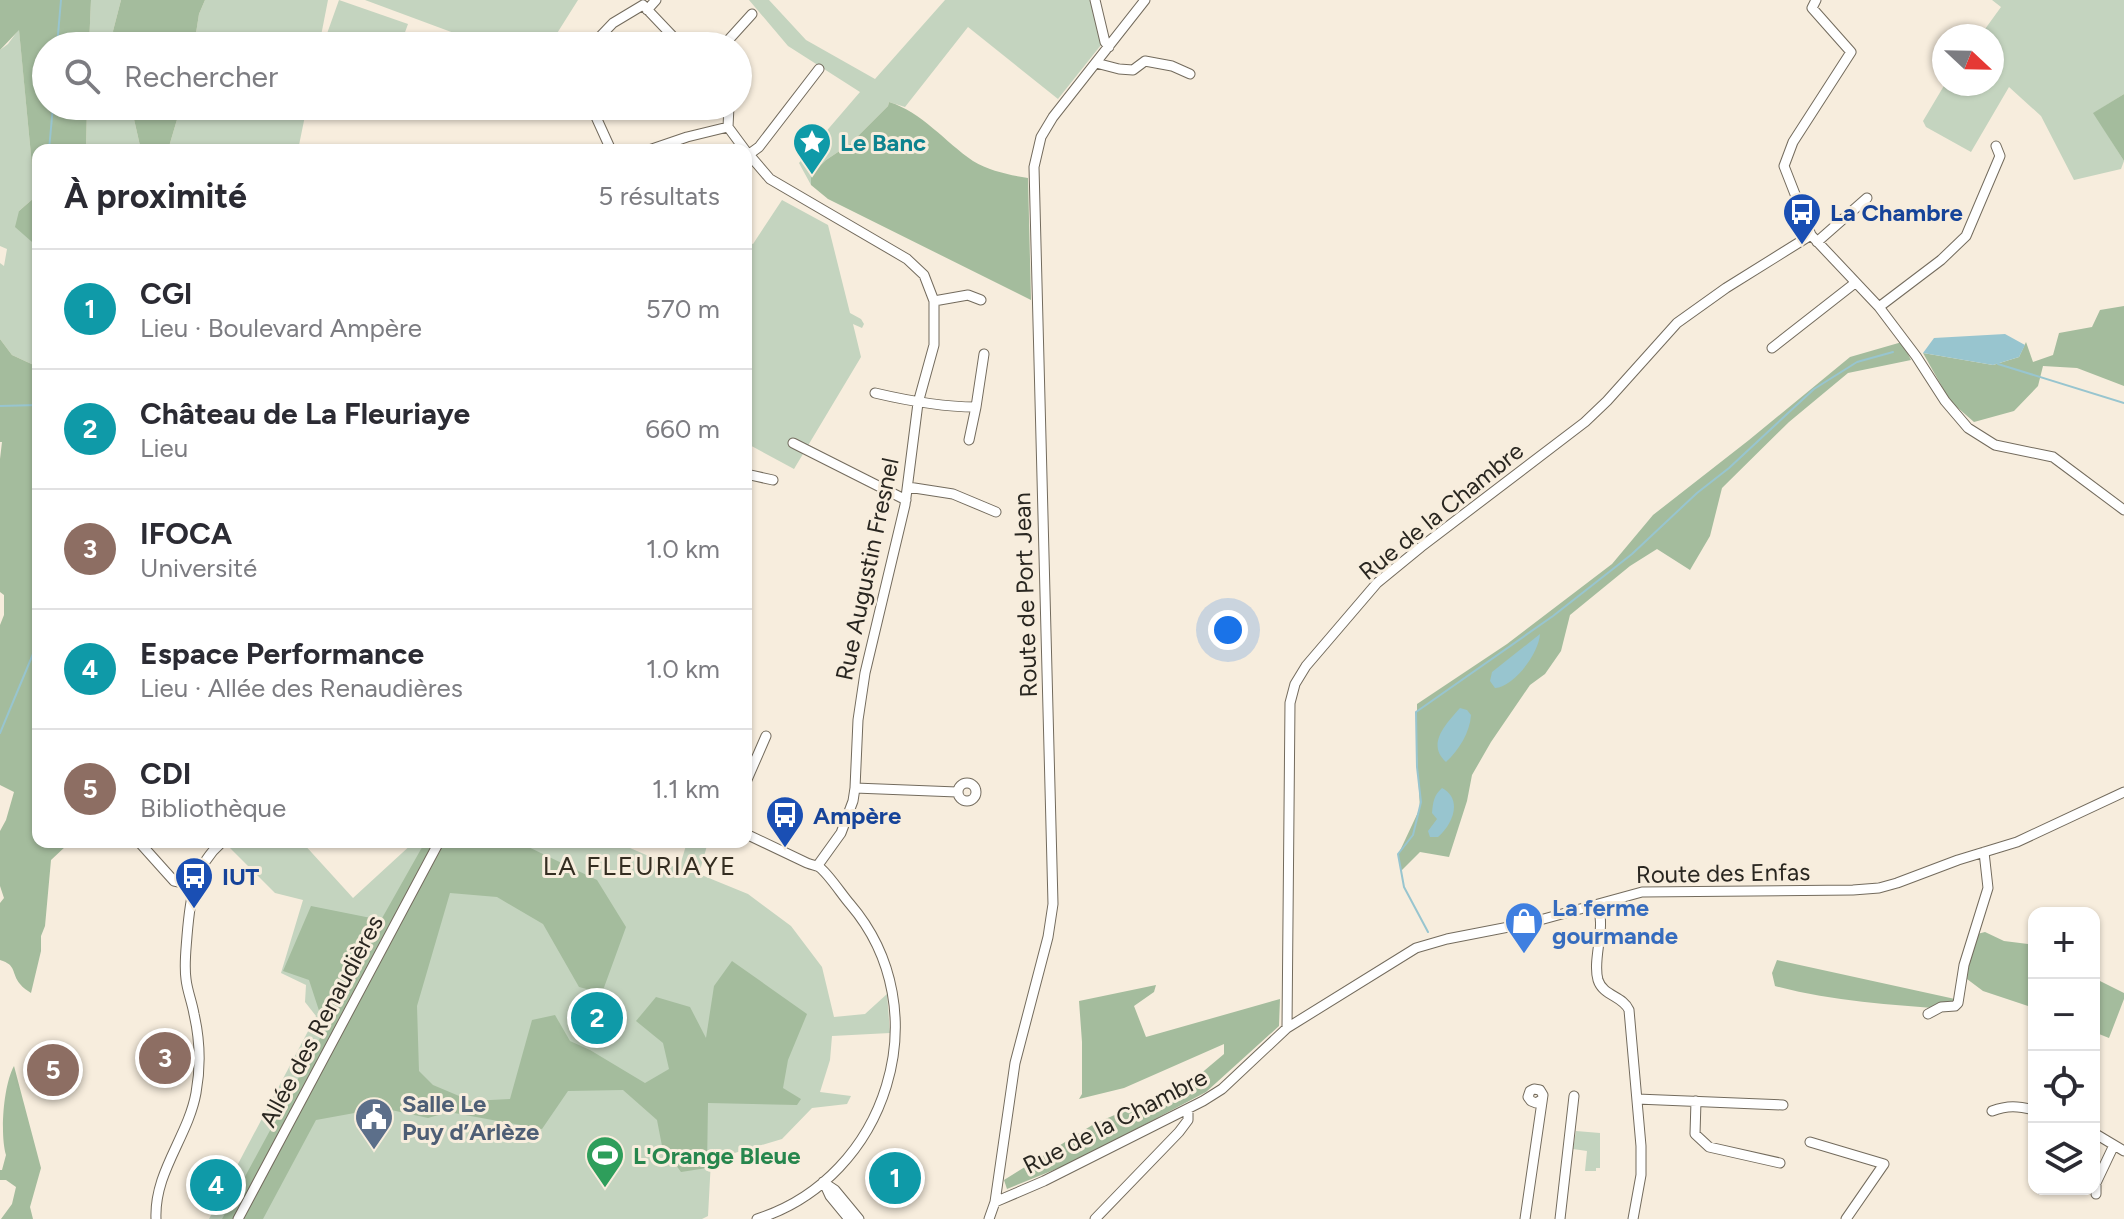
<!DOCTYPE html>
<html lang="fr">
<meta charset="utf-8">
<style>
:root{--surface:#fff;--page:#f7f7f7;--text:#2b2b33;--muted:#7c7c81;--line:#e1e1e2;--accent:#ea580c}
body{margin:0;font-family:Figtree,sans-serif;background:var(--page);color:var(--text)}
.controls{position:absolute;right:24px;bottom:24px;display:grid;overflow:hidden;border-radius:16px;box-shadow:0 2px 6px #0004}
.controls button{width:72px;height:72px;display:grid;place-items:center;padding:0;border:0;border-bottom:2px solid var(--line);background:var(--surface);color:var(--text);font:40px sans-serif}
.compass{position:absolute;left:1932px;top:24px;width:72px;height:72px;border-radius:50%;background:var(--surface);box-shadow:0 2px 6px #0004;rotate:112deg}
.you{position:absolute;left:1228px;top:630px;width:28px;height:28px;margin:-20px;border:6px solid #fff;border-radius:50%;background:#1a73e8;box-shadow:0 0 0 12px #1a73e833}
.badge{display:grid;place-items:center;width:52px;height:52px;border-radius:50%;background:var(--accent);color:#fff;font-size:26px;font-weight:700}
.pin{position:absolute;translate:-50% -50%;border:4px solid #fff;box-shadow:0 2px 8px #0006}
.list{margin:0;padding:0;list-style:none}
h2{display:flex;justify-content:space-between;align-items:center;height:104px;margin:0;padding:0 32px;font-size:34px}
h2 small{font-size:26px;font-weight:400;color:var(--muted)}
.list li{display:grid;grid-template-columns:52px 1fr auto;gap:24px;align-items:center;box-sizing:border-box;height:120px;padding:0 32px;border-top:2px solid var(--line)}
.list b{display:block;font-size:30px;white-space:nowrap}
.list p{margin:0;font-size:26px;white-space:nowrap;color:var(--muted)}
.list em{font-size:26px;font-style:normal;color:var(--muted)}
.icon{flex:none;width:44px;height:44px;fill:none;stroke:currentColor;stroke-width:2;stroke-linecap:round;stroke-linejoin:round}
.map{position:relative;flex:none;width:2124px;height:1219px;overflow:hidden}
.search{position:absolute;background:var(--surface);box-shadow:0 2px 6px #0004;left:32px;top:32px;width:720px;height:88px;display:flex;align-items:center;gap:20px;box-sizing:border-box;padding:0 28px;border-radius:44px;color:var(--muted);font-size:30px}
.panel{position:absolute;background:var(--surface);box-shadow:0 2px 6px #0004;left:32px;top:144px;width:720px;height:704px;border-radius:16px}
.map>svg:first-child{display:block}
</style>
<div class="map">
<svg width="2124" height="1219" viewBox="0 0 2124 1219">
<rect width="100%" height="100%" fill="#f7eddd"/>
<path fill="#c4d4bf" d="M91 0H121L113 31 116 46H89Z
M205 0H328L319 46H194L199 14Z
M339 0 408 24 400 46H335L324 42Z
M365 0H578L549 46H489Z
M749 0H769L806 40 875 79 945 0H1092L1101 45 1058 99 968 27 905 107 889 102 888 106 850 144 826 160 811 174V185L799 163 860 92 788 46Z
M1992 0H2124V94L2094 113 2124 161 2121 169 2074 180 2041 116 2009 87 1971 152 1926 127 1923 121 1945 84H1992V36H1980L2001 7Z
M19 29 35 197 19 211 32 242 38 266V367L12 355 0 339V263L4 266 7 249 0 246V50L8 44Z
M87 106H131L141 150H86Z
M181 106H307L298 150H168Z
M782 200 828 225 850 313 861 319 864 324 862 328 853 324 861 357 794 469 746 443V242L753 244Z
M235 842H302L353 898 414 842H616L679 869 687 842H708L699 874 748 894 791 926 822 967 834 1017 865 1014 887 994 890 1033 832 1036 830 1060 820 1092 851 1096 847 1104 812 1108 782 1139 711 1160 708 1216 702 1219H209L316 1016 305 1002 306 985 281 973 303 900 275 893 229 847Z
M1576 1131 1600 1133V1168H1596V1171H1585L1587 1151 1573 1149Z"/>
<path fill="#a4bc9d" d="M0 0H91L89 46H46V106H87L86 150H38V266L32 242 15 227 19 211 35 197 19 30 0 50Z
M121 0H205L199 14 194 46H116L113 31Z
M2124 94V161L2093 113Z
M889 102C922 112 945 142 973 161 990 171 1009 175 1028 178L1031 300 828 199 811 185V174L826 160 850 144 888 106Z
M131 106H181L168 150H141Z
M2124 306V386L2077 368 2043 366 2038 386 2014 411 1974 422 1950 401 1923 353 1993 365 2019 357 2026 342 2033 362 2053 355 2059 333 2092 327 2100 310Z
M0 339 12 355 38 367V800L32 805 38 812V842H63L66 846 51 860 45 926 41 936V951L31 993C27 990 23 988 20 984 11 973 17 965 0 960V903L4 898 0 886V831L6 820 14 792 0 785V625L4 615V595L0 592V459L2 442H0Z
M1902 342 1911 360 1848 373 1789 422 1722 488 1710 536 1690 570 1657 549 1630 566 1570 615 1561 651 1545 674 1530 685 1491 742 1472 775 1467 801 1449 857 1420 852 1401 871 1398 855 1420 808 1417 755V704L1507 644 1612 564 1653 515 1749 440 1850 357Z
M425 842H518L597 880 626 927 602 993 579 987 543 924 497 897 450 893 417 1006 419 1071 433 1085 471 1101 510 1099 532 1020 555 1015 570 1041 590 1050 645 1083 669 1069 663 1043 636 1021 656 997 690 1007 706 1038 714 986 732 961 807 1014 788 1060 783 1088 801 1099 797 1105 708 1103 707 1168 681 1172 662 1146 657 1120 623 1090 568 1091 542 1129 449 1112 428 1118 382 1108 316 1120 263 1219H222L325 1029 309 980 283 971 311 906 381 920Z
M1985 932 2004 941 2028 944 2034 947V1008L1983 991 1967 979 1969 960 1977 934Z
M1777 960 1955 999 1948 1009C1890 1005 1831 1001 1775 986L1772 973Z
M2094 978 2124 993V999L2109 1038 2094 1032Z
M1156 985 1154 992 1134 1006 1146 1037 1280 999 1279 1026 1206 1092 1076 1161 1007 1189 1004 1180 1094 1124 1192 1081 1224 1054V1044L1124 1088 1079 1099 1082 1094V1042L1079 1001Z
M14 1066 41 1168 30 1207 33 1219H1L12 1204 16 1187 6 1180H0V1170H2L6 1155C0 1136 3 1086 14 1066Z"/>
<path fill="#98c5cf" d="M2005 334 2025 345 2019 357 1993 365 1923 353 1934 338Z
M1540 634C1539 653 1514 687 1495 688L1490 681 1492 672Z
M1460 708 1467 710 1471 715C1470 732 1459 750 1446 762 1426 744 1446 724 1460 708Z
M1442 788C1463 799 1453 824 1438 837H1430L1428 831 1437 819 1432 813C1433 802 1434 795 1442 788Z"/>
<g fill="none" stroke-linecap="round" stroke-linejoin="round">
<path stroke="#98c5cf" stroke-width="2" d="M57 46 61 0
M49 150 53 106
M1998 364 2124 403
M0 406 38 405
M0 733 38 642
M1428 932 1404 887 1398 854 1413 835 1421 802 1417 767 1416 712 1553 616 1632 554 1697 493 1729 468 1814 389 1857 362 1893 352"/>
<g stroke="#736b5d" stroke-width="11">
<path id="street" d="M1095 0 1105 42 1109 47
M1816 0 1812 8 1851 52 1793 142 1784 166 1811 235 1879 307 1916 356 1945 401 1968 428 1995 445 2053 457 2124 510
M647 10 656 0
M591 46 613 23 643 5 682 46
M723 46 752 14
M1096 63 1119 69 1133 70 1145 61 1172 66 1190 74
M591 106 611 150
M728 127 745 150
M728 127 729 106
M649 150 687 137 728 127
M746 151 770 179 907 259 924 275 934 301V345L918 403 905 505 865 673 858 720 855 788 853 801 841 833 818 865
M748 155 759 147 819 69
M1817 242 1867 198
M934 301 968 295 981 300
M1879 307 1941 260 1966 236 2000 156 1996 146
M1772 348 1855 283
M875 393C909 401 941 407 976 407L984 354
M969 440 976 407
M793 443 906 500
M746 474 773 480
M908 487 953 494 996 512
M746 782 766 736
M958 792a9 9 0 1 1 18 0a9 9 0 1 1-18 0Z
M855 788 957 792
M746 834 807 863C809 864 818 866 819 867 828 873 842 895 850 904 941 1010 887 1178 757 1219
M139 842 174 881 193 885
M1598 905C1606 930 1592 959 1598 980 1603 996 1623 996 1629 1010L1641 1146V1175L1633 1219
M1928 1014 1941 1007 1955 1006 1958 1003 1964 965 1988 888 1984 852
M1287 1028 1290 703 1295 684 1306 666 1377 583 1421 547 1585 422 1607 401 1677 323 1726 288 1811 235
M1637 1099 1783 1105
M1696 1101 1695 1134 1709 1147 1780 1163
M1992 1111C2008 1105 2018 1106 2034 1110
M2094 1133 2124 1151
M1810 1142 1884 1164 1846 1219
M823 1182 835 1190 859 1219
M825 1185 830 1196 849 1219
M2096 1194V1183L2114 1145
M995 1202 1044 1181 1203 1101 1222 1089 1287 1028 1416 948 1447 939 1529 923 1642 892 1853 890 1879 888 1897 883 1958 860 2017 842 2124 792
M156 1219C154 1172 188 1137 196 1093 201 1066 200 1040 194 1014 192 1002 187 990 186 979 184 965 186 950 187 936 190 900 193 867 222 842
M238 1219 439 842
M989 1219 995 1202 1015 1063 1048 937 1053 904 1034 167 1041 137 1053 117 1145 0
M1095 1219 1179 1132 1188 1120V1109
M1525 1219 1543 1095 1540 1090 1534 1089 1530 1091 1528 1097 1531 1101 1536 1103 1541 1100
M1560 1219 1574 1096"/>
</g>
<use href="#street" stroke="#fff" stroke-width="9"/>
</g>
<defs>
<g id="sight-pin" transform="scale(2)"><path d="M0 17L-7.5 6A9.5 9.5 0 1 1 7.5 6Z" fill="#0f9aa8" stroke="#f7eddd"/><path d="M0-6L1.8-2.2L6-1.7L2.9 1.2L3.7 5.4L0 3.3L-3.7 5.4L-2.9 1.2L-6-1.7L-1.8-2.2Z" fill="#fff"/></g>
<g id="bus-pin" transform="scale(2)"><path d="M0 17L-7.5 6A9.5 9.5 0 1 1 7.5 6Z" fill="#1a4fb4" stroke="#f7eddd"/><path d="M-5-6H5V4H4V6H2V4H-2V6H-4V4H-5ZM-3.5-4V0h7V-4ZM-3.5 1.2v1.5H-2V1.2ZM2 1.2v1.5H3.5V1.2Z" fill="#fff"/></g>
<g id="shop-pin" transform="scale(2)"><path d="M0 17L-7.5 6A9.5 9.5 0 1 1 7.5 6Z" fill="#3f7fe0" stroke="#f7eddd"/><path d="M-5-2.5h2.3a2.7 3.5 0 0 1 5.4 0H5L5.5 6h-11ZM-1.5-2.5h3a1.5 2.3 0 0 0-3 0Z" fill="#fff"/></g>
<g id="civic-pin" transform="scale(2)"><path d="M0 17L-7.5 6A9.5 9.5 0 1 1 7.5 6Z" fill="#5c6f8a" stroke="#f7eddd"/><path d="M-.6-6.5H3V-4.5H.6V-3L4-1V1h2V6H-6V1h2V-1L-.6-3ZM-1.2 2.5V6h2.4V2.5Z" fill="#fff"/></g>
<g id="stadium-pin" transform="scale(2)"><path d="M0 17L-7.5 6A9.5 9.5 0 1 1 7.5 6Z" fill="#2e9e5b" stroke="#f7eddd"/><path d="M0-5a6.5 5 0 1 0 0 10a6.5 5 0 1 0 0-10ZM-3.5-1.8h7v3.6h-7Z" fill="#fff"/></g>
</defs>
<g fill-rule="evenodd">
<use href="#sight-pin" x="812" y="142"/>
<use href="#bus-pin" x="1802" y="212"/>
<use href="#bus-pin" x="785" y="815"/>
<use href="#bus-pin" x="194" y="876"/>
<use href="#shop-pin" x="1524" y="921"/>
<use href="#civic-pin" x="374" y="1117"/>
<use href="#stadium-pin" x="605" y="1155"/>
</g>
<g text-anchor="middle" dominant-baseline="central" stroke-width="6" stroke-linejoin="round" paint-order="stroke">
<g font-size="24" font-weight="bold" fill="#0d838f" stroke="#f7eddd" text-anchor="start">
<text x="840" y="142">Le Banc</text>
</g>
<g font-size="24" font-weight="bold" fill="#164399" stroke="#f7eddd" text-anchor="start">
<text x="1830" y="212">La Chambre</text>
<text x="813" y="815">Ampère</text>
<text x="222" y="876">IUT</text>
</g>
<g font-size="24" fill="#292620" stroke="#f7eddd">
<text transform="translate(1441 511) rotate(-39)">Rue de la Chambre</text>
<text transform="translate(867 569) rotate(-78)">Rue Augustin Fresnel</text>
<text transform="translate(1025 595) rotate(-92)">Route de Port Jean</text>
<text transform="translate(1723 873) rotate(-1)">Route des Enfas</text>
<text transform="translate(321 1021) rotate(-62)">Allée des Renaudières</text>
<text transform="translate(1115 1121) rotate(-27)">Rue de la Chambre</text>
</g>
<g font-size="24" font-weight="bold" fill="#366cbe" stroke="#f7eddd" text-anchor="start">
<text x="1552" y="907">La ferme<tspan x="1552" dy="28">gourmande</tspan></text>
</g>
<g font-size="24" font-weight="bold" fill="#4e5e75" stroke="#f7eddd" text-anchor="start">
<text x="402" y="1103">Salle Le<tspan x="402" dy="28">Puy d’Arlèze</tspan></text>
</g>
<g font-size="24" font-weight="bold" fill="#27864d" stroke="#f7eddd" text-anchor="start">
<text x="633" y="1155">L'Orange Bleue</text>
</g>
<g font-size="26" letter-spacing="2" fill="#342d21" stroke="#f7eddd">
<text x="640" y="866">LA FLEURIAYE</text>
</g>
</g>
</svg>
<div class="controls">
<button>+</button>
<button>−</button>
<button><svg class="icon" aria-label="locate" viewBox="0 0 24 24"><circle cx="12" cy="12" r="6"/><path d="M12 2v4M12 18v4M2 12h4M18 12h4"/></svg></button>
<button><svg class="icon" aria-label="layers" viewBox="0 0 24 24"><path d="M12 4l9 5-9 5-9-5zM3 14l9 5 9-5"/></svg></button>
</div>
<svg class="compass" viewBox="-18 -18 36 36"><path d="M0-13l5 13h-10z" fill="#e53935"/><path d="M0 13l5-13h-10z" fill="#7c7c81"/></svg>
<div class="you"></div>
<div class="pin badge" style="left:895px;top:1178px;background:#0f9aa8">1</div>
<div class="pin badge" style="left:597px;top:1018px;background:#0f9aa8">2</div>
<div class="pin badge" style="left:165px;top:1058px;background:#8d6e63">3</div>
<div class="pin badge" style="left:216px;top:1185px;background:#0f9aa8">4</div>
<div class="pin badge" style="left:53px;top:1070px;background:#8d6e63">5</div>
<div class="search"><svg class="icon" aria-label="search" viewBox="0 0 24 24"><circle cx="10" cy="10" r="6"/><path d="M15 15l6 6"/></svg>Rechercher</div>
<section class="panel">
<h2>À proximité<small>5 résultats</small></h2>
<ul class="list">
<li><span class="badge" style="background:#0f9aa8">1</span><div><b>CGI</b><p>Lieu · Boulevard Ampère</p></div><em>570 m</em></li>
<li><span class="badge" style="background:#0f9aa8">2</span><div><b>Château de La Fleuriaye</b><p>Lieu</p></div><em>660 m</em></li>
<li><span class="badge" style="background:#8d6e63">3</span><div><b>IFOCA</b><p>Université</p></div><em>1.0 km</em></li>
<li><span class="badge" style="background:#0f9aa8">4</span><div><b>Espace Performance</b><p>Lieu · Allée des Renaudières</p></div><em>1.0 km</em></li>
<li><span class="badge" style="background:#8d6e63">5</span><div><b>CDI</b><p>Bibliothèque</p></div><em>1.1 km</em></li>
</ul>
</section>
</div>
